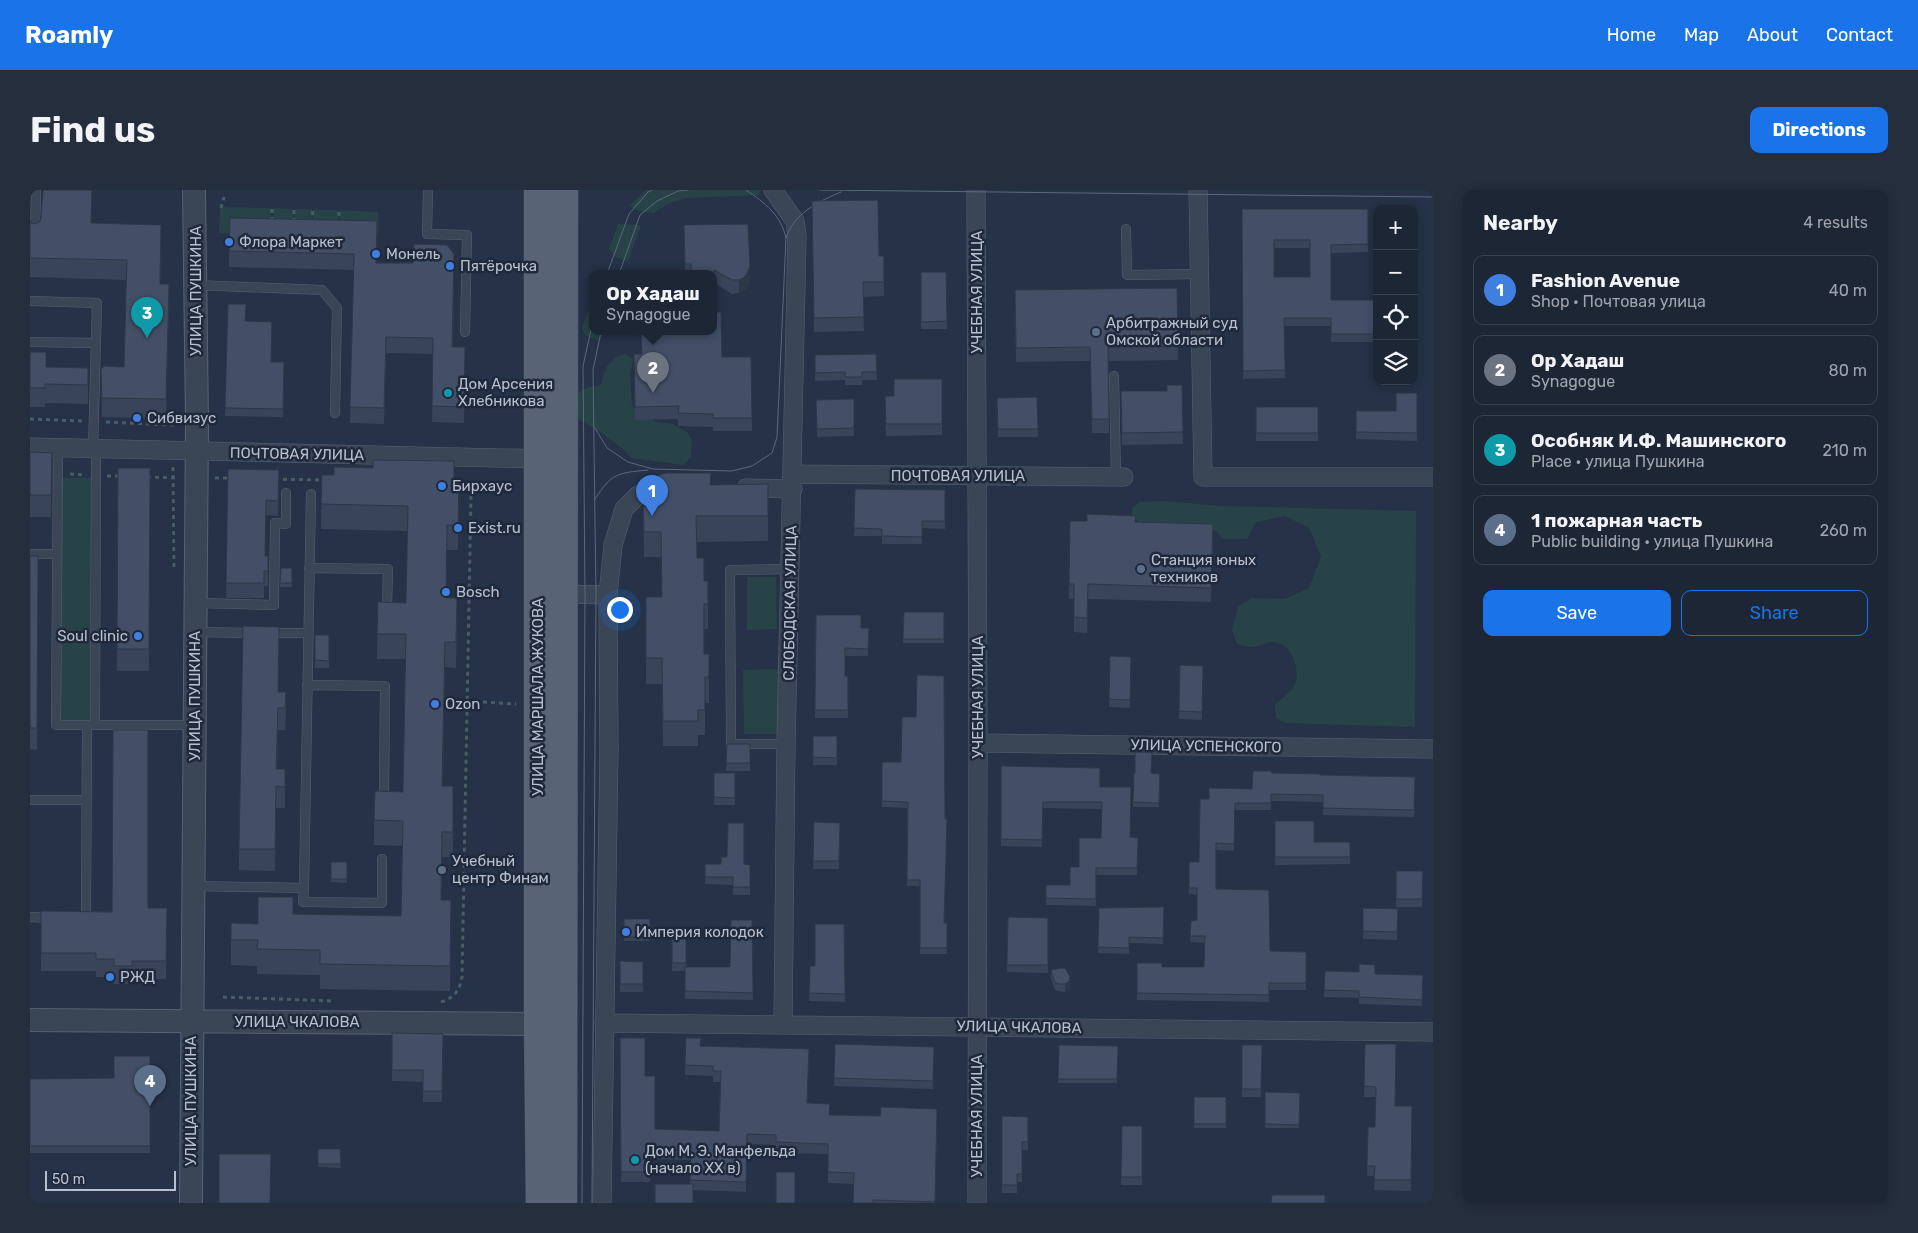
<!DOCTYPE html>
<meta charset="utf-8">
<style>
:root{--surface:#1c2635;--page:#252e3d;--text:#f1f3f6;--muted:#a0a5ad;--line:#3a4350;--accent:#1a73e8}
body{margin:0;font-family:Rubik,sans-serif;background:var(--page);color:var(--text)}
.controls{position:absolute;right:15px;top:15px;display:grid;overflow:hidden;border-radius:10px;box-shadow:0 2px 12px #0003}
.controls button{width:45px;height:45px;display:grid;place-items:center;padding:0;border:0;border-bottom:1px solid var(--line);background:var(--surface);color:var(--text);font:25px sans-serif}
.scale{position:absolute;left:15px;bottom:12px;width:131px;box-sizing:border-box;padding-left:5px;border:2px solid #b8c0cf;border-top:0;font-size:14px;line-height:18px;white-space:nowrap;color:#b8c0cf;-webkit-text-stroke:4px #1f293b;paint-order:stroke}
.you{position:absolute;left:589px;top:419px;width:18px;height:18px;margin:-12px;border:4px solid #fff;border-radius:50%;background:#1a73e8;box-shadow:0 0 0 8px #1a73e833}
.badge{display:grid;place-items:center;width:32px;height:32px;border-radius:50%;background:var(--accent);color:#fff;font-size:16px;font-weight:700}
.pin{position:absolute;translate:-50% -41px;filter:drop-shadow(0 1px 2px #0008)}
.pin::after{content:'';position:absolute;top:26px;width:18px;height:15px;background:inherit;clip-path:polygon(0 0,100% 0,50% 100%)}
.popup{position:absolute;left:559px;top:80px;width:128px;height:65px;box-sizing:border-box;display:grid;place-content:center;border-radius:10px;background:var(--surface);filter:drop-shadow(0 1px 4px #0005);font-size:16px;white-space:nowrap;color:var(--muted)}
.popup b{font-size:19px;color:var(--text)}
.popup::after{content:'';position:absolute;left:50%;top:100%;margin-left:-10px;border:10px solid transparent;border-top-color:var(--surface)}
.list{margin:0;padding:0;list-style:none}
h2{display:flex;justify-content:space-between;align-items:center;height:65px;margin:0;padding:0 20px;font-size:21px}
h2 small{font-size:16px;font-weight:400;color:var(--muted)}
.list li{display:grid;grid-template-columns:32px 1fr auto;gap:15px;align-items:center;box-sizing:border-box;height:70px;margin:0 10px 10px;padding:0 10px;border:1px solid var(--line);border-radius:10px}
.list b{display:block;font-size:19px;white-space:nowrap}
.list p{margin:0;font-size:16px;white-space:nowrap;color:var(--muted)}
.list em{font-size:16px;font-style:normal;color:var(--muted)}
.actions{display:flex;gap:10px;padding:15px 20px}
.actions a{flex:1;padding:11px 0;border:1px solid var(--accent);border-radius:10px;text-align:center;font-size:18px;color:var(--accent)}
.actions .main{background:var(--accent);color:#fff}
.icon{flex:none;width:28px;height:28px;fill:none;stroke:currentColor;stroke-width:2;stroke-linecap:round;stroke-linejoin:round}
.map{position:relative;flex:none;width:1403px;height:1013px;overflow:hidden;border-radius:10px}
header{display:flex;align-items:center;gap:30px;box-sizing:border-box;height:70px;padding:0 25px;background:var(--accent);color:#fff}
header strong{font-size:24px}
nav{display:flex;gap:28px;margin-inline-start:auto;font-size:18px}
.intro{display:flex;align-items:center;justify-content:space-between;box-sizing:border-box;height:120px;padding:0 30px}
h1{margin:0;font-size:35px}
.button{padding:12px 22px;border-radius:10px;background:var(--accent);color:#fff;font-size:18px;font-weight:700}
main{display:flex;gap:30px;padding:0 30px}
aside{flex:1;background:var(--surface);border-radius:10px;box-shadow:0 2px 12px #0003}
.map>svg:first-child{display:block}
</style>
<header>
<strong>Roamly</strong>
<nav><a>Home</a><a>Map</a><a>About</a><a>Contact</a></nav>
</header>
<div class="intro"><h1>Find us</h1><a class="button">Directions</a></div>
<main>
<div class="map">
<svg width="1403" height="1013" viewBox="0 0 1403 1013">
<rect width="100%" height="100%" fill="#253247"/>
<path fill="#284348" d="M616 0H730L729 5 657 8 639 13 624 23 609 21 599 16Z
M190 17 241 18V44L189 43Z
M243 18 263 19 262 44 242 43Z
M265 19H282L281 45H264Z
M283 20H308V46L283 45Z
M310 20 348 22V46H309Z
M588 34 611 35 598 71 585 67 579 59Z
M563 108V142H573L570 151 555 145 552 138Z
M594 164 603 169 600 185 602 216 626 232 643 234 657 242 662 250 661 267 654 275 601 268 593 259 569 241 546 228 545 205 558 197 571 195C573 180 580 168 594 164Z
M31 288H61L60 530H30Z
M1135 311 1192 316 1386 321 1385 537 1255 533 1246 528 1245 514C1252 509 1261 502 1265 494 1271 478 1261 452 1242 452 1235 452 1229 457 1223 457 1218 457 1212 455 1207 454L1202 441 1208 416 1222 408 1255 409 1279 398 1291 367 1279 338 1255 326 1226 332 1217 349H1193L1186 341 1177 338 1109 332 1102 327V318L1110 312Z
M717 387H746L747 439 717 440Z
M749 479V544H714L713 480Z"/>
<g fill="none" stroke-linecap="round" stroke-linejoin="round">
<g stroke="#596273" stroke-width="10">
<path id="service" d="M398 0 397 44 437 45 435 142
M1096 39 1097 85 1169 84
M5 44 6 0
M165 95 292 100 307 118 305 223
M0 111 67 113 63 259
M0 152 66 153
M1084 186 1086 286
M28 258 26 535H164
M0 364H27
M279 378 358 379 357 417
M166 413 244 415 245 333 256 334V303
M166 442 223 443
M239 443H278
M277 495 355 496 354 610
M65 535 66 259
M756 554H701L700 380 761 379
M0 610H57
M164 696 274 698 273 712 352 713V669
M274 698 281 304
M0 727 22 728
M50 728H56L57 535"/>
</g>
<g stroke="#596273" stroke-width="19">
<path id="minor" d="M743 0 765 31 767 46 756 554 753 834
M946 0 948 553 947 1013
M1168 0 1173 287H1403
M0 257 517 269
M763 284 1094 287
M716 298 763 299
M533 404 578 405
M948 553 1403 559
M574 833 1403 842
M572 1013 579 560 578 405 583 355 594 319 608 305 635 298"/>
</g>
<g stroke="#596273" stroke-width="24">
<path id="tertiary" d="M0 830 508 834
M161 1013 167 231 164 0"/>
</g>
<g stroke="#444d5f" stroke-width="29">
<path id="primary" d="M508 0V834L510 1013
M533 1013 534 0"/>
</g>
<path stroke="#465f63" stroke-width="3" stroke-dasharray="4 4" stroke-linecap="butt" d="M191 18 194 7
M242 31V17
M264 32V18
M282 33 283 19
M309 34V19
M0 229 52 231
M76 232 143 235
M143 277 144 380
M40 284 54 285
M77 286H91
M117 287 149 288
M185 288H201
M245 289 294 290
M437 511 486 514
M193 807 302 811
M411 812C424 808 430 800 432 787L441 305 438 296 425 294"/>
<use href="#service" stroke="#3a4556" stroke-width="9"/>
<use href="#minor" stroke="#3a4556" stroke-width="18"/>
<use href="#tertiary" stroke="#3a4556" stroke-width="22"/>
<use href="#primary" stroke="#586476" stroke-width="28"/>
<path stroke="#5c687d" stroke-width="1" d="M790 0 1403 7
M756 48C763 24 789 11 811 2
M577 84 599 24 618 2 622 0
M589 84 610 25 627 11 648 1 658 0
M565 238 577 258 598 272 623 279 702 281 722 276 742 263 747 247 756 48C751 25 735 13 716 0
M565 309C582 283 587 283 618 280
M552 1013 555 404 553 176 563 131
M562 1013 566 405 563 180 571 142"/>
</g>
<path fill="#394459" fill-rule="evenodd" d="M782 11 849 66H854V106L833 107 834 141 784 142Z
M1212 19H1338V62L1301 63V110H1347V152H1301V136H1254L1255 188 1213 189ZM1244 58H1280V87H1244Z
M0 30 1 33 5 34 61 33 131 55 130 94 139 113 136 229 72 227 71 178 94 177 96 90 0 87Z
M347 31 346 73 424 80 423 157 435 173 434 233 402 232 403 164 356 163 354 234 320 233 324 80 199 77V61Z
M654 35 720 90 716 100 709 103 702 104 684 93V122L692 167H721L722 241H683V237L648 236V229L605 230 604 164H612L683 142V84H655Z
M891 82H916L917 139H891Z
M1384 95H1388V172H1384Z
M1147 98 1148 170 1078 171 1079 243H1062L1060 171 986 172 985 100Z
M198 114 216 131 241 172H254L253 227 195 226Z
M0 162 16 177 58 178V214L15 213V217H0Z
M846 164 847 190H832V195H815V190L785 191V165Z
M912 189V245L856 246 855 206H864Z
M1152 195 1153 254 1092 255 1091 201H1137Z
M1387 203V251L1326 249V221H1366Z
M1007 207 1008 247H968L967 208Z
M824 209V246L787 247 786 210Z
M1226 217H1288V251H1226Z
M0 262 22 263 21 327H0Z
M88 278H120L119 481H87Z
M198 279 249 280 248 326 236 325 235 366H238V396H234V408H196Z
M292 285 424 292 429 317 428 360H417L416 408 427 433 426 478 415 477 413 596 423 622V667H412L411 710 421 735 420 801 290 799V785L227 784V776L201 775V750L228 734 263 724 371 726 372 656 344 655V630L373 602 375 469H347L348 412 376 413 378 341 291 339Z
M738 294V351L667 352V368L674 391H678V439H674V464L679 487V513H675V545H668V556H633L632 494H616V407H632L631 367H614L613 301H622L681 295Z
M825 299 915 300V339L892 338V354H852V346H824Z
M1106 332 1183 349 1181 412 1058 409 1057 443 1044 442V409H1039V394Z
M0 366H8L7 560 0 559Z
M251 378H262V397H250Z
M874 422H914V453H873Z
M786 425 831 438H839L838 466H815V486H818V528H785Z
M285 445H299V478H285Z
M249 458 248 502H256V523L255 540H248L247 579H255V618H246L245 681 209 680V659Z
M1080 466 1101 467 1100 518 1079 517Z
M1150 475 1173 476 1172 530 1149 529Z
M783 546H807V575H783Z
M697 554H720V581H696Z
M852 572H871L915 733H917V764H890V696H877V618L852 617Z
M971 576 1070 597 1100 647 1108 648 1107 685H1066V716L1016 715V695H1040L1049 677 1071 648 1072 619 1013 618 1012 657 971 656Z
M684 583H705V615H684Z
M1104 583 1130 584 1129 617H1103Z
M1241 583 1290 585 1385 587 1384 627 1293 625V612L1241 611V620H1205L1204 661 1186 660V699L1240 761 1276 762V800H1239V812L1107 810V773L1132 777H1174V753L1160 752 1161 731 1167 730V705L1159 704V672H1169L1179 609 1222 599Z
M1245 631 1284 652H1320V674L1245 675Z
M784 632 810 633 809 679H783Z
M301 672H317V693L301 692Z
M675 674 720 675V705H703V695L675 694Z
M1366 681H1393L1392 717H1366Z
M1134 717 1133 754 1099 753V764L1068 763 1069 718Z
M118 718H137L136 789H102V794H84V787H66V781H11V721L82 722Z
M1333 718 1368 719 1367 750 1333 749Z
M978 727 1018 728V783L977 782Z
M594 729H620V751H594Z
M722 730 723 810 655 809V781H642V749H656V777H700Z
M814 734 815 812 779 811 780 776H785Z
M590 771 613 772V802H590Z
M1021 780 1040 794 1039 799 1035 802 1027 801 1024 798 1021 788Z
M1295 781 1345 784 1393 785 1392 816 1329 814V808L1294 807Z
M362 843 413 844 412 912H393V892L362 891Z
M590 848 615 886 625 939 689 941 690 892H683V886L655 885V875L670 856 800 925 907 929 905 1013H823L824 994 798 993V964L746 963V955L717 954 716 1002 663 1000 660 994 661 970 620 969V992H591Z
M805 854 904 857 903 899 804 896Z
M1335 854 1366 916H1382L1381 1001 1344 1000 1345 986H1337L1338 937H1345V907H1334Z
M1029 855 1088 856 1087 893H1028Z
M1212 855H1232L1231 907H1212Z
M120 866V963H0V889L84 888Z
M1235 902 1270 903 1269 938H1235Z
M1164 907H1196V938H1164Z
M972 926 998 927V960H992V992H987V1003H972Z
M1092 936H1112V995H1091Z
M288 959H310L311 978 288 977Z"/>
<path fill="#2e3748" d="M720 76V90L716 100 709 103V90Z
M139 94V113L136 229V209Z
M429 292V317L428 360V335Z
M427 408V433L426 478V452Z
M415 452V477L412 621V596Z
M421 710V735L420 801V776Z
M1040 787V794L1039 799 1035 802V794Z"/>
<path fill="#424f67" stroke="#2e3748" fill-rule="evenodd" d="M13 0H62L61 33 131 35 130 94H139L136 209 72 208 71 178H73V176L94 177 97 70 0 68V30L1 33 5 34 10 31 11 28Z
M848 10 849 66H854V92H833L834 127 784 128 782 11Z
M1212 19H1338V54L1301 55V110H1347V144H1301V128H1254L1255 180 1213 181ZM1244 50H1280V87H1244Z
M200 28 347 31 346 73H383L384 54 417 55 424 64 422 157H435L434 217 402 216 403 148 356 147 354 218 320 217 324 64 199 61Z
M718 34 720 76 716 86 709 90H702L684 80V122H691L692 167H721L722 228H683V224L648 223 649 216 605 217 604 164H612L611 142H683V84H661V74H655L654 35Z
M891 82H916L917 131 891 132Z
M1384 95H1388V164H1384Z
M1147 98 1148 156 1078 157 1079 229H1062L1060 157 986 158 985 100Z
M198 114H216L215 131 242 132 241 172H254L253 219 195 218Z
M0 162H16V177L58 178V195L15 194V198H0Z
M846 164 847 182H832V187H815V182L785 183V165Z
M864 189H912V234H856L855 206H864Z
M1137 195H1152L1153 242 1092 243 1091 201H1137Z
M1366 203H1387V243L1326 242V221H1366Z
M1007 207 1008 239H968L967 208Z
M824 209V238L787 239 786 210Z
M1226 217H1288V243H1226Z
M0 262 22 263 21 305H0Z
M343 270 424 271V292H429L428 335H417L416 408H427L426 452H415L412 596H423V642H412L411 710H421L420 776 290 774V760L227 759 228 750H201V733L228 734V707H263V724L371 726 373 631 344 630 345 601 373 602 376 444H347L348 412 376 413 378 316 291 314 292 285H304V277L343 278Z
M88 278H120L119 459H87Z
M198 279 249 280 248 311 236 310 235 366H238V381H234V393H196Z
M636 283H681L680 295 738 294V326H666L667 368H674V391H678V414H674V464H679V487H675V520H668V531H633L632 468H616V407H632L631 342H614L613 301H622V287Z
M825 299 915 300V331H892V347L852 346V339L824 338Z
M1057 324 1106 326 1105 332 1183 334 1181 398 1058 394 1057 428 1044 427V394H1039L1040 331H1057Z
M0 366H8L7 538H0Z
M251 378H262V393H250Z
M874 422H914V449H873Z
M786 425H831V438H839L838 459 815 458V486H818V520H785Z
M213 436 249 437 248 502H256L255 518H248L246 579H255V597L246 596 245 659H209Z
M285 445H299V471L285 470Z
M1080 466 1101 467 1100 510 1079 509Z
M1150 475 1173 476 1172 522 1149 521Z
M887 485 914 486 915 629H917L914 733H917V758H890V690H877L878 612 852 611V572H871L872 527H886Z
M83 540H118V718H137L136 771H102V776H84V769H66V763H11V721L82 722Z
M783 546H807V568L783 567Z
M697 554H720V573H696Z
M1105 562H1122L1121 583 1130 584 1129 613 1103 612 1104 583H1105Z
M971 576 1070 578V597H1101L1100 647 1108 648 1107 678H1066V709L1016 708V695H1040V677H1049V648H1071L1072 612H1013L1012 650 971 649Z
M1223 581H1241V583L1290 584V585L1385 587 1384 620 1293 618V605L1241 604V613H1205L1204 654 1186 653V699L1239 700 1240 761 1276 762V793H1239V805L1107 803V773H1132V777H1174L1175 746H1160L1161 731 1167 730V698H1159V672H1169L1170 609H1179V598L1222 599Z
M684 583H705V608L684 607Z
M1245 631H1284V652H1320V667H1245Z
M784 632 810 633 809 671H783Z
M698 633H714V674L720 675V697H703V687H675V674H691V667H697Z
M301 672H317V689H301Z
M1366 681H1393L1392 709H1366Z
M1134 717 1133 748 1099 747V758L1068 757 1069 718Z
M1333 718 1368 719 1367 742 1333 741Z
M978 727 1018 728V775H977Z
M594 729H620V747H594Z
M701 730H722L723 803 655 801V777H700Z
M785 734H814L815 804 779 803 780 776H785Z
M642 749H656V773H642Z
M590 771 613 772V794H590Z
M1329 774 1345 775V784L1393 785 1392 810 1329 807V801L1294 800 1295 781 1329 782Z
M1032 778 1036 779 1040 787 1039 791 1035 794H1027L1024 790 1021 780Z
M362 843 413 844 412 901H393V880H362Z
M590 848H615V886H625V939L689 941 691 881H683V876L655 875 656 848H671L670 856 779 859 777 913 800 914 799 925 850 926 851 917 907 919 905 1012 843 1010V1013H823L824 983 798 982V954L746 952V945L717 944 716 992 660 990 661 960 620 959V982H591Z
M805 854 904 857 903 891 804 888Z
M1335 854H1366L1365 916H1382L1381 990H1344L1345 976H1337L1338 937H1345L1346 897 1334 896Z
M1029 855 1088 856 1087 889H1028Z
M1212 855H1232L1231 899H1212Z
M84 866H120V956H0V889L84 888Z
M1235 902 1270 903 1269 935 1235 934Z
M1164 907H1196V934H1164Z
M972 926 998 927V952H992V984H987V995H972Z
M1092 936H1112V987H1091Z
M288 959H310L311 974H288Z
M189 964H241L240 1013H189Z
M746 982H765V1013H746Z
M625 994H663V1013H625Z
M1242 1005H1295V1013H1241Z"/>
<g fill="#3f7fe0" stroke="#1f293b" stroke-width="2">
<circle cx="199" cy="52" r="5"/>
<circle cx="346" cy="64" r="5"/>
<circle cx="420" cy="76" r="5"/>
<circle cx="107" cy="228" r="5"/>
<circle cx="412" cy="296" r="5"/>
<circle cx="428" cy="338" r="5"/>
<circle cx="416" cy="402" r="5"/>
<circle cx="108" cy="446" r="5"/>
<circle cx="405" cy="514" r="5"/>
<circle cx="596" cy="742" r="5"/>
<circle cx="80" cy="787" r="5"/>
</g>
<g fill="#5c6f8a" stroke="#1f293b" stroke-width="2">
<circle cx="1066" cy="142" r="5"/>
<circle cx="1111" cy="379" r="5"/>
<circle cx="412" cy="680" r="5"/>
</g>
<g fill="#0f9aa8" stroke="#1f293b" stroke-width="2">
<circle cx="418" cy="203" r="5"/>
<circle cx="605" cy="970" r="5"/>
</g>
<g text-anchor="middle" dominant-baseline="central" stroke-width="5" stroke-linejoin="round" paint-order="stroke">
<g font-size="15" fill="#b8c0cf" stroke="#1f293b" text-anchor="start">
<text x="209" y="52">Флора Маркет</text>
<text x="356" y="64">Монель</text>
<text x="430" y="76">Пятёрочка</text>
<text x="1076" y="133">Арбитражный суд<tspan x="1076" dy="17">Омской области</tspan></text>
<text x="428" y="194">Дом Арсения<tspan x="428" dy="17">Хлебникова</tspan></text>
<text x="117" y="228">Сибвизус</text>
<text x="422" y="296">Бирхаус</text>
<text x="438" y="338">Exist.ru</text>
<text x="1121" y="370">Станция юных<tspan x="1121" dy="17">техников</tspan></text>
<text x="426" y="402">Bosch</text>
<text x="98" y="446" text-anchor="end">Soul clinic</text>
<text x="415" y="514">Ozon</text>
<text x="422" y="671">Учебный<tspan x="422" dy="17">центр Финам</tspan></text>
<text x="606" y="742">Империя колодок</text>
<text x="90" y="787">РЖД</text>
<text x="615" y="961">Дом М. Э. Манфельда<tspan x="615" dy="17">(начало XX в)</tspan></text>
</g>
<g font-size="15" fill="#b8c0cf" stroke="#1f293b">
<text transform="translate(166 101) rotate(-90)">УЛИЦА ПУШКИНА</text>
<text transform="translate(947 102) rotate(-90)">УЧЕБНАЯ УЛИЦА</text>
<text transform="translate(267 264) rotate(1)">ПОЧТОВАЯ УЛИЦА</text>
<text x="928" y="286">ПОЧТОВАЯ УЛИЦА</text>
<text transform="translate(760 413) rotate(-89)">СЛОБОДСКАЯ УЛИЦА</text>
<text transform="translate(165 506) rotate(-90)">УЛИЦА ПУШКИНА</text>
<text transform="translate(508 507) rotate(-90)">УЛИЦА МАРШАЛА ЖУКОВА</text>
<text transform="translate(948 507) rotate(-90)">УЧЕБНАЯ УЛИЦА</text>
<text transform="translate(1176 556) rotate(1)">УЛИЦА УСПЕНСКОГО</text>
<text x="267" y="832">УЛИЦА ЧКАЛОВА</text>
<text transform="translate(989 837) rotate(1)">УЛИЦА ЧКАЛОВА</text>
<text transform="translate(161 911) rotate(-90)">УЛИЦА ПУШКИНА</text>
<text transform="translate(947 926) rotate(-90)">УЧЕБНАЯ УЛИЦА</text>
</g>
</g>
</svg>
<div class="controls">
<button>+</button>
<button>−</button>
<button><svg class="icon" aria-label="locate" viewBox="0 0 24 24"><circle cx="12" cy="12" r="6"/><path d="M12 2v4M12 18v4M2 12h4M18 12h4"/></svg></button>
<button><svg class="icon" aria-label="layers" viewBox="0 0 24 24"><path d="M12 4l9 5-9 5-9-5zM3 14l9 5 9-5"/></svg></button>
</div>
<div class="scale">50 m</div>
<div class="you"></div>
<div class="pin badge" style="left:622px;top:326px;background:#3f7fe0">1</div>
<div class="pin badge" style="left:623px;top:203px;background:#6b7280">2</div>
<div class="popup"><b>Ор Хадаш</b>Synagogue</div>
<div class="pin badge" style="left:117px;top:148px;background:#0f9aa8">3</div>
<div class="pin badge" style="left:120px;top:916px;background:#5c6f8a">4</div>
</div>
<aside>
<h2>Nearby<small>4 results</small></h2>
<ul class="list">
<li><span class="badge" style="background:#3f7fe0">1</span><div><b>Fashion Avenue</b><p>Shop · Почтовая улица</p></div><em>40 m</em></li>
<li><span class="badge" style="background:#6b7280">2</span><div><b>Ор Хадаш</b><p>Synagogue</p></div><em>80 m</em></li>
<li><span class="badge" style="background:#0f9aa8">3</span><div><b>Особняк И.Ф. Машинского</b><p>Place · улица Пушкина</p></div><em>210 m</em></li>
<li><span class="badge" style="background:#5c6f8a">4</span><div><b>1 пожарная часть</b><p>Public building · улица Пушкина</p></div><em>260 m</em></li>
</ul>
<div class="actions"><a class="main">Save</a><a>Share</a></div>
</aside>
</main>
